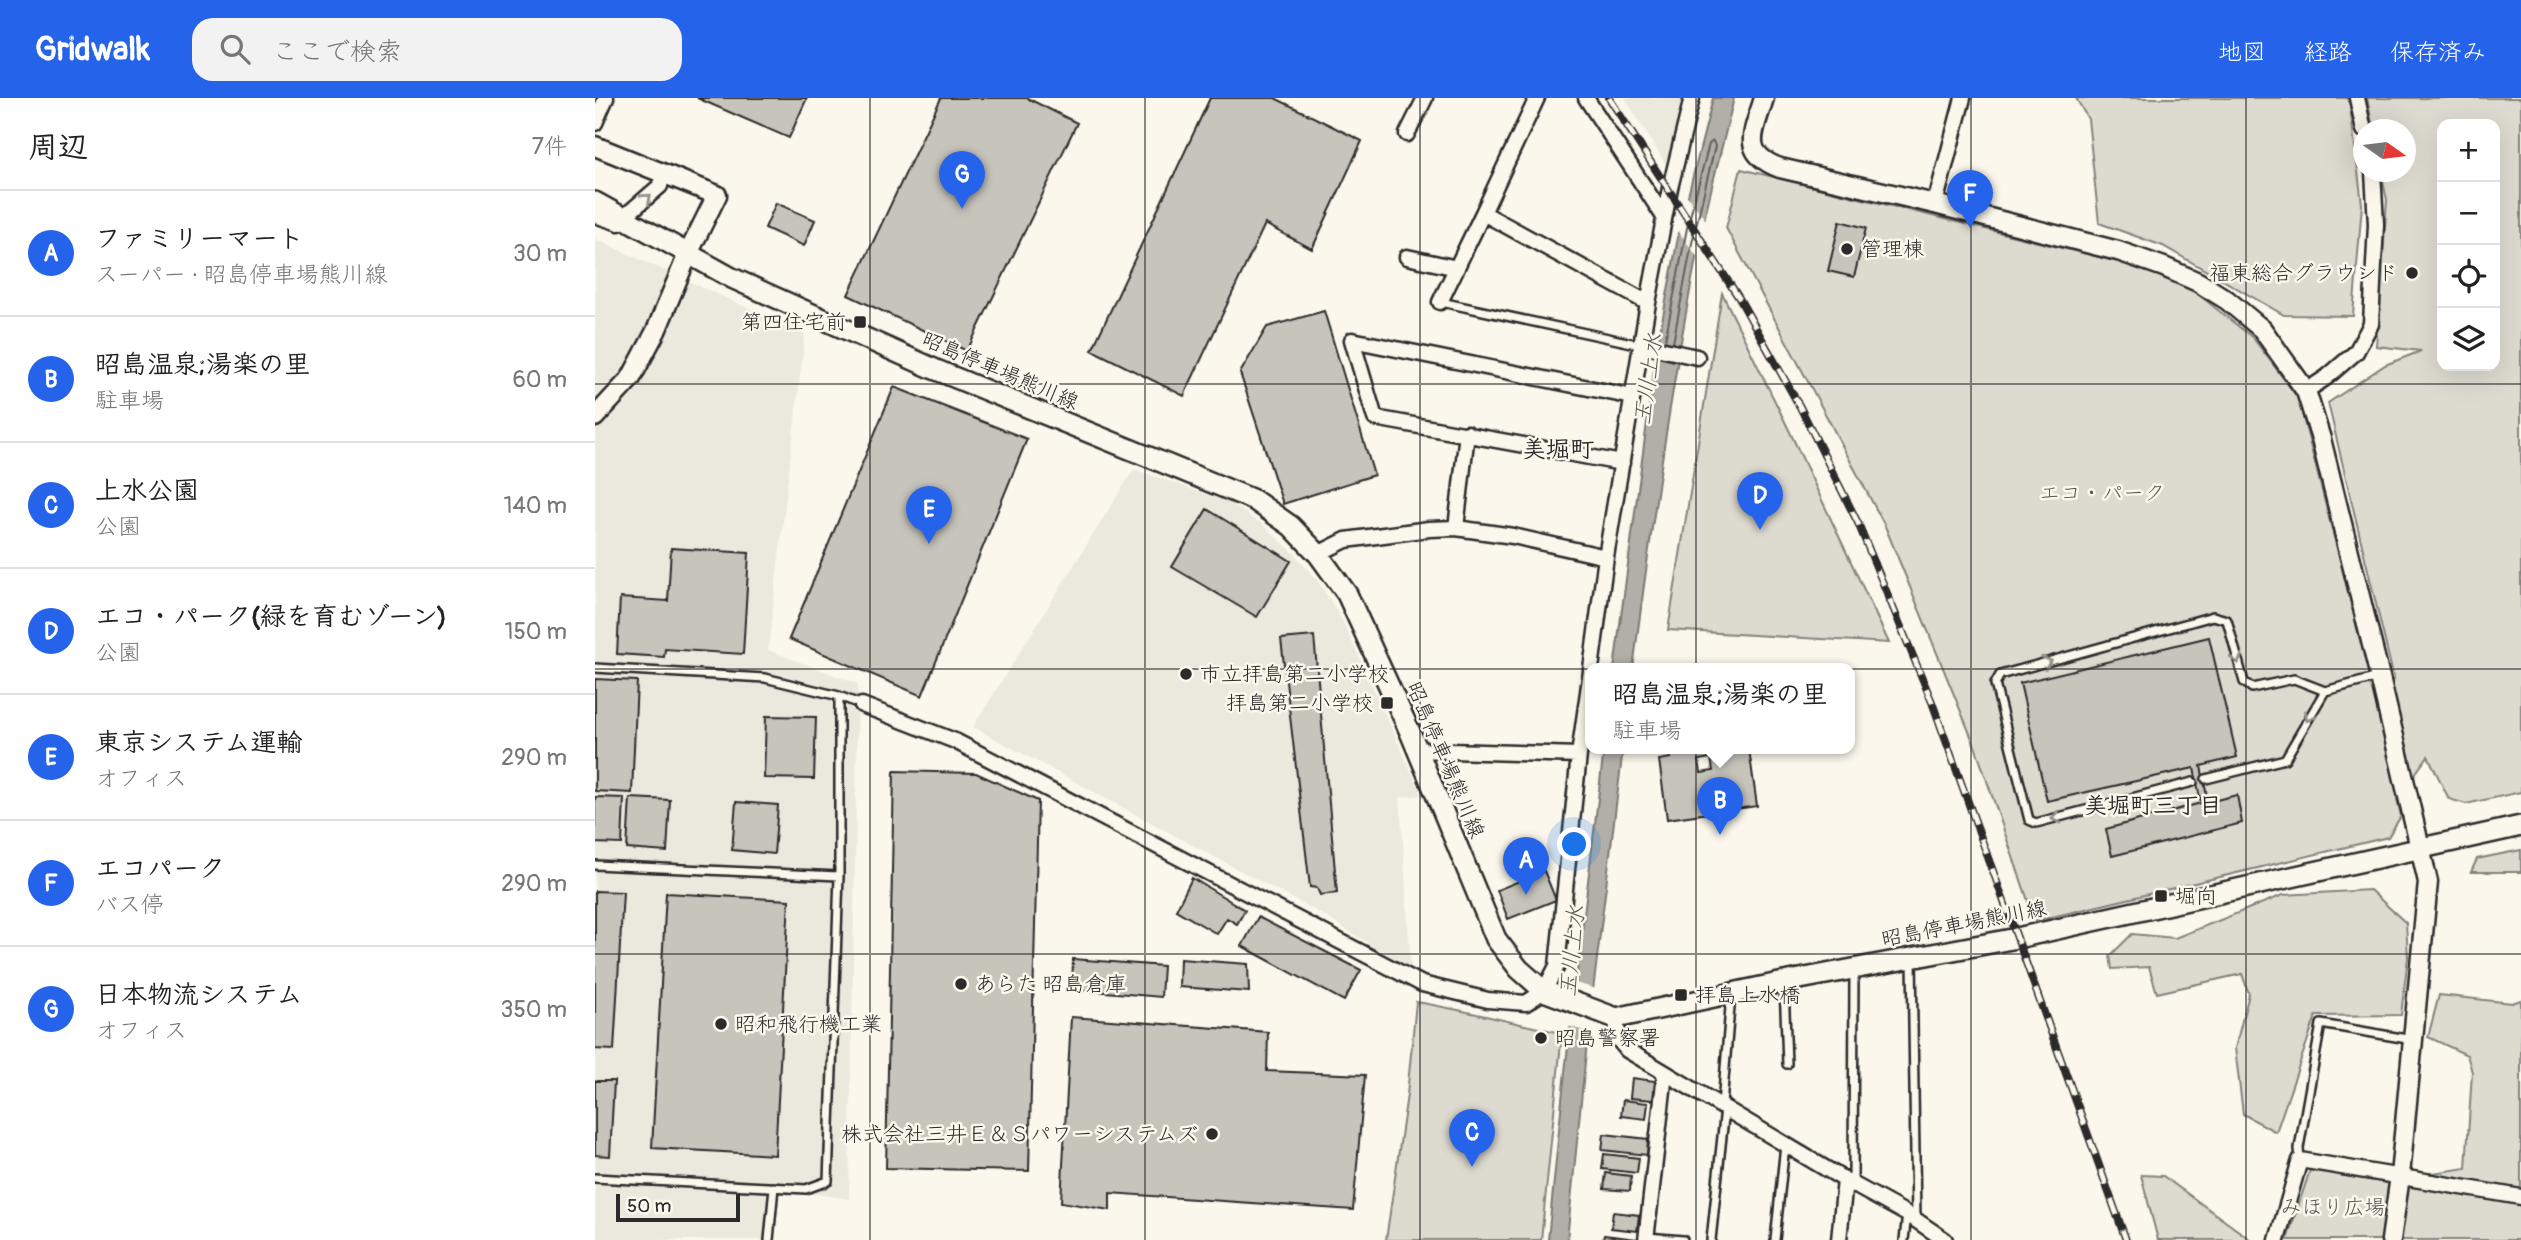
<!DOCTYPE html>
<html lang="ja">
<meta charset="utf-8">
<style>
:root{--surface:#fff;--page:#f2f2f2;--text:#222;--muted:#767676;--line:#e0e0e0;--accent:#2563eb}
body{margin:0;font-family:Pangolin,"Klee One",sans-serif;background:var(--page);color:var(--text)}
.controls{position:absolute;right:21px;top:21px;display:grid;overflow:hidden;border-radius:14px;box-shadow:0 7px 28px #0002}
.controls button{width:63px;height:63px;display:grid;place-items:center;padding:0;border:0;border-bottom:2px solid var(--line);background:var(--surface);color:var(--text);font:35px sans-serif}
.compass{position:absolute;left:1758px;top:21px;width:63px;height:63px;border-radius:50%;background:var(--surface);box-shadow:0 7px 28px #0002;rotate:104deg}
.scale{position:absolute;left:21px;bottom:18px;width:124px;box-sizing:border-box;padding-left:7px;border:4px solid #2b2b2b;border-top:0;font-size:19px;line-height:24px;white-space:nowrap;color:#2b2b2b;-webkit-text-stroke:5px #fbf7ec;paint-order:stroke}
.you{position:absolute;left:980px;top:747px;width:24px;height:24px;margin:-18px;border:5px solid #fff;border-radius:50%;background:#1a73e8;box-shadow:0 0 0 10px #1a73e833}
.badge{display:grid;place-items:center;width:46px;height:46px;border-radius:50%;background:var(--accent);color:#fff;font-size:23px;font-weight:700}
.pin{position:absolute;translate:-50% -58px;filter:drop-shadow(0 2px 4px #0008)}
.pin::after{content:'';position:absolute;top:37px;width:24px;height:21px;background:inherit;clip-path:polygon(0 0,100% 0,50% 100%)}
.popup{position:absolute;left:990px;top:565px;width:270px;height:91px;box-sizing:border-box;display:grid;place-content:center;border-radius:14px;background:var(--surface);filter:drop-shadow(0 2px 5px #0005);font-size:23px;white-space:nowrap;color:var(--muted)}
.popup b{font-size:26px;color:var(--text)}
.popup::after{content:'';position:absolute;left:50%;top:100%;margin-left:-14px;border:14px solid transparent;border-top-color:var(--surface)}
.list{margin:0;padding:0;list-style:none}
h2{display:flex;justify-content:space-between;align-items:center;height:91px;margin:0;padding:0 28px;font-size:30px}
h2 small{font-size:23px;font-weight:400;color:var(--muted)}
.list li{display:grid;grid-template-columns:46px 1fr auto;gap:21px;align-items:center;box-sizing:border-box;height:126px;padding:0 28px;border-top:2px solid var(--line)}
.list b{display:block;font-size:26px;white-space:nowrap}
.list p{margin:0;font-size:23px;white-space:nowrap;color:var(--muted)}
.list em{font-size:23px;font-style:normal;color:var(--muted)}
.icon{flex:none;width:38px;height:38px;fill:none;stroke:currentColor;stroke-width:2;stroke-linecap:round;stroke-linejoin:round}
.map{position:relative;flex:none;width:1926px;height:1142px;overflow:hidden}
header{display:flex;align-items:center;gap:42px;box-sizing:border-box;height:98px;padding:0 35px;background:var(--accent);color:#fff}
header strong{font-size:33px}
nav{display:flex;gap:38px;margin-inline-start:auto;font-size:24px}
.search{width:490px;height:63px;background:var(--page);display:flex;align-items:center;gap:18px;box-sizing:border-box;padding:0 24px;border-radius:21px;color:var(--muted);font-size:26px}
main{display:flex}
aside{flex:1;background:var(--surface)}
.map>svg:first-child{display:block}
</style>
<header>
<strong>Gridwalk</strong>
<div class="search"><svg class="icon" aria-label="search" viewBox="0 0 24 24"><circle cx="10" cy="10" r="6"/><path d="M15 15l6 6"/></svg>ここで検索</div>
<nav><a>地図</a><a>経路</a><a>保存済み</a></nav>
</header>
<main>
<aside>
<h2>周辺<small>7件</small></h2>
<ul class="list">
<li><span class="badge">A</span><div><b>ファミリーマート</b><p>スーパー · 昭島停車場熊川線</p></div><em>30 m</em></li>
<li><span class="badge">B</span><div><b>昭島温泉;湯楽の里</b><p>駐車場</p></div><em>60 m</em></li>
<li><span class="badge">C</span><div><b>上水公園</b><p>公園</p></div><em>140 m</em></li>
<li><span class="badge">D</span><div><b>エコ・パーク(緑を育むゾーン)</b><p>公園</p></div><em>150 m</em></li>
<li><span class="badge">E</span><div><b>東京システム運輸</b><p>オフィス</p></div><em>290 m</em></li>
<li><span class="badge">F</span><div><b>エコパーク</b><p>バス停</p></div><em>290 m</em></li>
<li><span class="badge">G</span><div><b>日本物流システム</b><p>オフィス</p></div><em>350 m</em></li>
</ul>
</aside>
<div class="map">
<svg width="1926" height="1142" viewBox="0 0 1926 1142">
<rect width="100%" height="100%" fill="#fbf7ec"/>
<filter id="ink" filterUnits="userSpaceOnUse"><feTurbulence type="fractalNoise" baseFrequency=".0143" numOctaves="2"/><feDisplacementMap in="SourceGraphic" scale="14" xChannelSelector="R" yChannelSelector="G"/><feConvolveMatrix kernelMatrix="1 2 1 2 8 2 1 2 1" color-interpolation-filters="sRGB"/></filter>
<g filter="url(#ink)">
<path fill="#ebe8de" d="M1030 0H1088L1071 67Z
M0 141 210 236 173 552 263 586 254 1101 179 1089 174 1142H0Z
M539 371 633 404 667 426 698 454 725 486 748 524 827 697 805 699 816 872 728 817 378 629Z"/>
<path fill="#dddad0" stroke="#84827e" stroke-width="2" fill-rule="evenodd" d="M1481 0H1754L1767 106 1758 218 1689 217 1568 148 1504 125 1493 21Z
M1772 0H1926V694L1871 706 1854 701 1833 658 1802 701 1806 718 1793 739 1440 823 1380 648 1290 428 1131 130 1146 71 1524 164 1567 178 1599 193 1658 240 1703 300 1779 594 1799 581 1733 305 1790 267 1826 253 1781 248 1792 102 1786 74H1811V32L1778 31ZM1847 26H1900V268H1847Z
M1127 195 1194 332 1294 545 1073 532Z
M1926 752V774H1876L1882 761Z
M1775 792 1811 825 1813 859 1806 917 1721 918 1681 1034 1648 1016 1640 950 1654 896 1647 876 1562 895 1554 869 1517 871 1515 858 1537 836 1580 840 1688 797Z
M1844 897 1917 905 1926 902V1142H1692L1715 1072 1824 1090 1832 1076 1871 1070 1877 974 1872 957 1833 939Z
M821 904C870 912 918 925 967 935L946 1142H791L812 997Z
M1546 1077 1568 1078 1656 1142H1563Z"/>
<path fill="#b1afa7" stroke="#7b7a75" stroke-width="2" d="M1118 0H1139C1127 50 1113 100 1103 150 1076 290 1056 430 1038 571H1019L1062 250 1085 129Z
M1009 651H1028L994 925 972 1142H953L969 982Z"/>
<path fill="#fbf7ec" d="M1090 95 1113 125 1104 161 1081 130Z
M977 884 1002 891 997 935 972 928Z"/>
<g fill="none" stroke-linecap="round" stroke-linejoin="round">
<path stroke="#61605d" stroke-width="2" d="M1070 243 1092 130 1114 46 1118 43 1120 48 1097 145 1078 245"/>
</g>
<path fill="#c7c4bc" stroke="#2b2b2b" stroke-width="2" fill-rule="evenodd" d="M102 0H212L194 40Z
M346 0H432L482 25 372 253 253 197Z
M615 0H680L767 43 717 151 670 126 589 298 497 252Z
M181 105 220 122 209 148 170 130Z
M1245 123 1271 130 1259 179 1233 173Z
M729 213 779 377 688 406 645 275 672 229Z
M299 289 432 341 327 598 194 541Z
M612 411 696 463 662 519 577 469Z
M76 450 154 455 148 556 70 551 69 559 22 556 25 500 73 503Z
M719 538 742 795 725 797 722 790 715 789 686 541Z
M1614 539 1642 659 1606 668 1613 704 1642 697 1647 725 1517 758 1511 731 1606 705 1599 670 1452 703 1425 585Z
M0 581 42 583 37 695 0 693Z
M171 618 221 619 219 681 169 680Z
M1075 651H1154L1162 708 1072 721 1064 662 1076 660ZM1116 660 1118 673 1106 675 1104 662Z
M299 673 381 675 443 703 434 1073 291 1070Z
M0 699 29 700 27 746 0 745Z
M35 700 75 702 72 754 32 751Z
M141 704 183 707 179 756 137 752Z
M949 773 961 802 913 821 902 792Z
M597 780 650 812 642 826 632 820 622 836 581 812Z
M0 793 28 794 19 952 0 951Z
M71 795 194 802 180 1057 57 1050Z
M663 819 766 872 749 903 647 848Z
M478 861 568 868 566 899 477 891Z
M585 861 653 866 654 894 584 889Z
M476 919 673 934 672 973 770 977 758 1112 515 1095V1112L466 1104Z
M1037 980 1060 983 1058 1002 1035 1000Z
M0 983H19L15 1058 0 1057Z
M1028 1002 1053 1005 1051 1021 1026 1018Z
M1009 1036 1053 1041 1052 1057 1007 1052Z
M1009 1056 1044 1060 1042 1075 1007 1071Z
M1011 1075 1036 1078 1035 1093 1009 1091Z
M1018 1114 1044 1117 1042 1133 1016 1130Z
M1009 1137 1041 1141V1142H1008Z"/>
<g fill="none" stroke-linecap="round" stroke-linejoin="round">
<g stroke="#2b2b2b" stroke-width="12">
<path id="service" d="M846 204 1046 247
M0 570 170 580 244 598 267 607
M1730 593 1784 579
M1598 684 1441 725 1434 722 1400 586 1405 577 1618 518 1632 522 1649 584 1657 590 1699 581 1730 593 1690 661 1611 681
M0 767 244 778
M1317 860 1321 1121
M1189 886 1192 966
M1127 1007 1136 897
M1705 1062 1704 1050 1726 926 1818 942
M0 1080 211 1091 233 1083 244 778V598
M1258 1085 1259 873
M1052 1139 1088 1142
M174 1142 179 1089
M1116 1142 1130 1010
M1180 1142 1190 1047
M1309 1142 1312 1116"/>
</g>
<g stroke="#2b2b2b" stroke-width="19">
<path id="minor" d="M942 0 888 115 1053 205
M991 0 1069 119
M1762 0 1769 32
M0 25 11 0
M812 36 830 0
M1340 106 1368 0
M0 117 24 125
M29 119 65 88 68 76
M812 159 862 170
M845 204 888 115
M1046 247 1102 259
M1711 293 1732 279 1761 254 1776 226 1781 126 1778 74
M1027 365 780 320 757 242 1038 299
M861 430 872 335
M723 456 751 442 834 431 861 430 918 438 1011 459
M996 571 1011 459 1053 205 1075 90 1097 0
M267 607 360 643 827 886 893 902 931 905 949 893 962 868 984 657 996 573
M821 652 984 657
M1021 920 1023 941 1032 952 1250 1082 1312 1116 1350 1142
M1051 1142 1070 975
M1244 1142 1250 1082
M1682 1142 1705 1062 1926 1099"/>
</g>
<g stroke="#2b2b2b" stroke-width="23">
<path id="tertiary" d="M1169 0C1159 34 1144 55 1185 70L1340 106 1523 153 1569 169 1603 184 1632 202 1667 231 1711 293 1726 341 1785 579 1833 784 1805 1078 1796 1142
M0 48 122 97 93 156 61 233 36 280 0 319"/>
</g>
<g stroke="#2b2b2b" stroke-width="24">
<path id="secondary" d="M0 104 137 180 339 271 659 402 696 428 723 456 752 496 815 634 901 841 924 871 949 893 1021 920 1189 884 1422 840 1926 728"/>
</g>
<use href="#service" stroke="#fbf7ec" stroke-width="7"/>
<use href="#minor" stroke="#fbf7ec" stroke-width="14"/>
<use href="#tertiary" stroke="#fbf7ec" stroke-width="18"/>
<use href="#secondary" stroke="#fbf7ec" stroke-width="19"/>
<g stroke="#2b2b2b" stroke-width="8">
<path id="rail" d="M1014 0 1144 200 1205 309 1263 425 1337 604 1531 1142"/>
</g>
<use href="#rail" stroke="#fbf7ec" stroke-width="5" stroke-dasharray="16" stroke-linecap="butt"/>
</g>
<defs><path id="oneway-chevron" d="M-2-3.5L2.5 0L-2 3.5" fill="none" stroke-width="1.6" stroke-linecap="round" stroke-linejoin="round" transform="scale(1.75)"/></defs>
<g stroke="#93918c">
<use href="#oneway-chevron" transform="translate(52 100) rotate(-42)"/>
<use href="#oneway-chevron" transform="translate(1642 561) rotate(75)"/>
<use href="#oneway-chevron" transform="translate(1452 564) rotate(-15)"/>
<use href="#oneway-chevron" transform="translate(1714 619) rotate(120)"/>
<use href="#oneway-chevron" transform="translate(1461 720) rotate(165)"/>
</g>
</g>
<path fill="none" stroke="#2b2b2b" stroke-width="2" stroke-opacity="0.55" d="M275 0V1142M550 0V1142M825 0V1142M1101 0V1142M1376 0V1142M1651 0V1142M0 286H1926M0 571H1926M0 856H1926"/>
<g fill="#2b2b2b" stroke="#fbf7ec" stroke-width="2.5">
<circle cx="1252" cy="151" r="7"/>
<circle cx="1817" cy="175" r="7"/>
<rect x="258" y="217" width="14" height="14" rx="3.5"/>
<circle cx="591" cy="576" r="7"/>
<rect x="785" y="598" width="14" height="14" rx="3.5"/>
<rect x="1559" y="791" width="14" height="14" rx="3.5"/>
<circle cx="366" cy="886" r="7"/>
<rect x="1079" y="890" width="14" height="14" rx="3.5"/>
<circle cx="126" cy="926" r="7"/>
<circle cx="946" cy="940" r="7"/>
<circle cx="617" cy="1036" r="7"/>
</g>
<g text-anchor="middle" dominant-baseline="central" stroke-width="5" stroke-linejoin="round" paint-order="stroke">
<g font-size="21" fill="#2b2b2b" stroke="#fbf7ec" text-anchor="start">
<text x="1266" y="151">管理棟</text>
<text x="1803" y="175" text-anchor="end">福東総合グラウンド</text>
<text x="251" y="224" text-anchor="end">第四住宅前</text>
<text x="605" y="576">市立拝島第二小学校</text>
<text x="778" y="605" text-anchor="end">拝島第二小学校</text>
<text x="1580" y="798">堀向</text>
<text x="380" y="886">あらた 昭島倉庫</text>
<text x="1100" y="897">拝島上水橋</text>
<text x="140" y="926">昭和飛行機工業</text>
<text x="960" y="940">昭島警察署</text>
<text x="603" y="1036" text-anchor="end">株式会社三井Ｅ＆Ｓパワーシステムズ</text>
</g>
<g font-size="21" fill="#2b2b2b" stroke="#fbf7ec">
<text transform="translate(405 273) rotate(23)">昭島停車場熊川線</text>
<text transform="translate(850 662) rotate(67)">昭島停車場熊川線</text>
<text transform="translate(1369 826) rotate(-11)">昭島停車場熊川線</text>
</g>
<g font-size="21" fill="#585754" stroke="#fbf7ec">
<text x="1507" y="395">エコ・パーク</text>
<text x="1738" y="1109">みほり広場</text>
</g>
<g font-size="23" font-style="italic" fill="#5a5956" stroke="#fbf7ec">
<text transform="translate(1053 281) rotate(-82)">玉川上水</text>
<text transform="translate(977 853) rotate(-84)">玉川上水</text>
</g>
<g font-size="23" font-weight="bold" fill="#2b2b2b" stroke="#fbf7ec">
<text x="1558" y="707">美堀町三丁目</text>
</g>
<g font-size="24" font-weight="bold" fill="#2b2b2b" stroke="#fbf7ec">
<text x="963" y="351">美堀町</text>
</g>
</g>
</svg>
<div class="controls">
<button>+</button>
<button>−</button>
<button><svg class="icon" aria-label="locate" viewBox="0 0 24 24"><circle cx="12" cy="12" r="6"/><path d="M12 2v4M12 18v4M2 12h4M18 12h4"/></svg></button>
<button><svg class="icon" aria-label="layers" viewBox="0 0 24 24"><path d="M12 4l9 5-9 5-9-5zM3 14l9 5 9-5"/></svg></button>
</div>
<svg class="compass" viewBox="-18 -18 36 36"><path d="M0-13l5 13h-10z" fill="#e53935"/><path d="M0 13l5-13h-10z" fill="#767676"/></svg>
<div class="scale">50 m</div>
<div class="you"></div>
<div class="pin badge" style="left:931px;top:797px">A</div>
<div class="pin badge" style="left:1125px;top:737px">B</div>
<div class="popup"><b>昭島温泉;湯楽の里</b>駐車場</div>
<div class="pin badge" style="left:877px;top:1069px">C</div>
<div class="pin badge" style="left:1165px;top:432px">D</div>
<div class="pin badge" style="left:334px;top:446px">E</div>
<div class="pin badge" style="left:1375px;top:130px">F</div>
<div class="pin badge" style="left:367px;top:111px">G</div>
</div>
</main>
